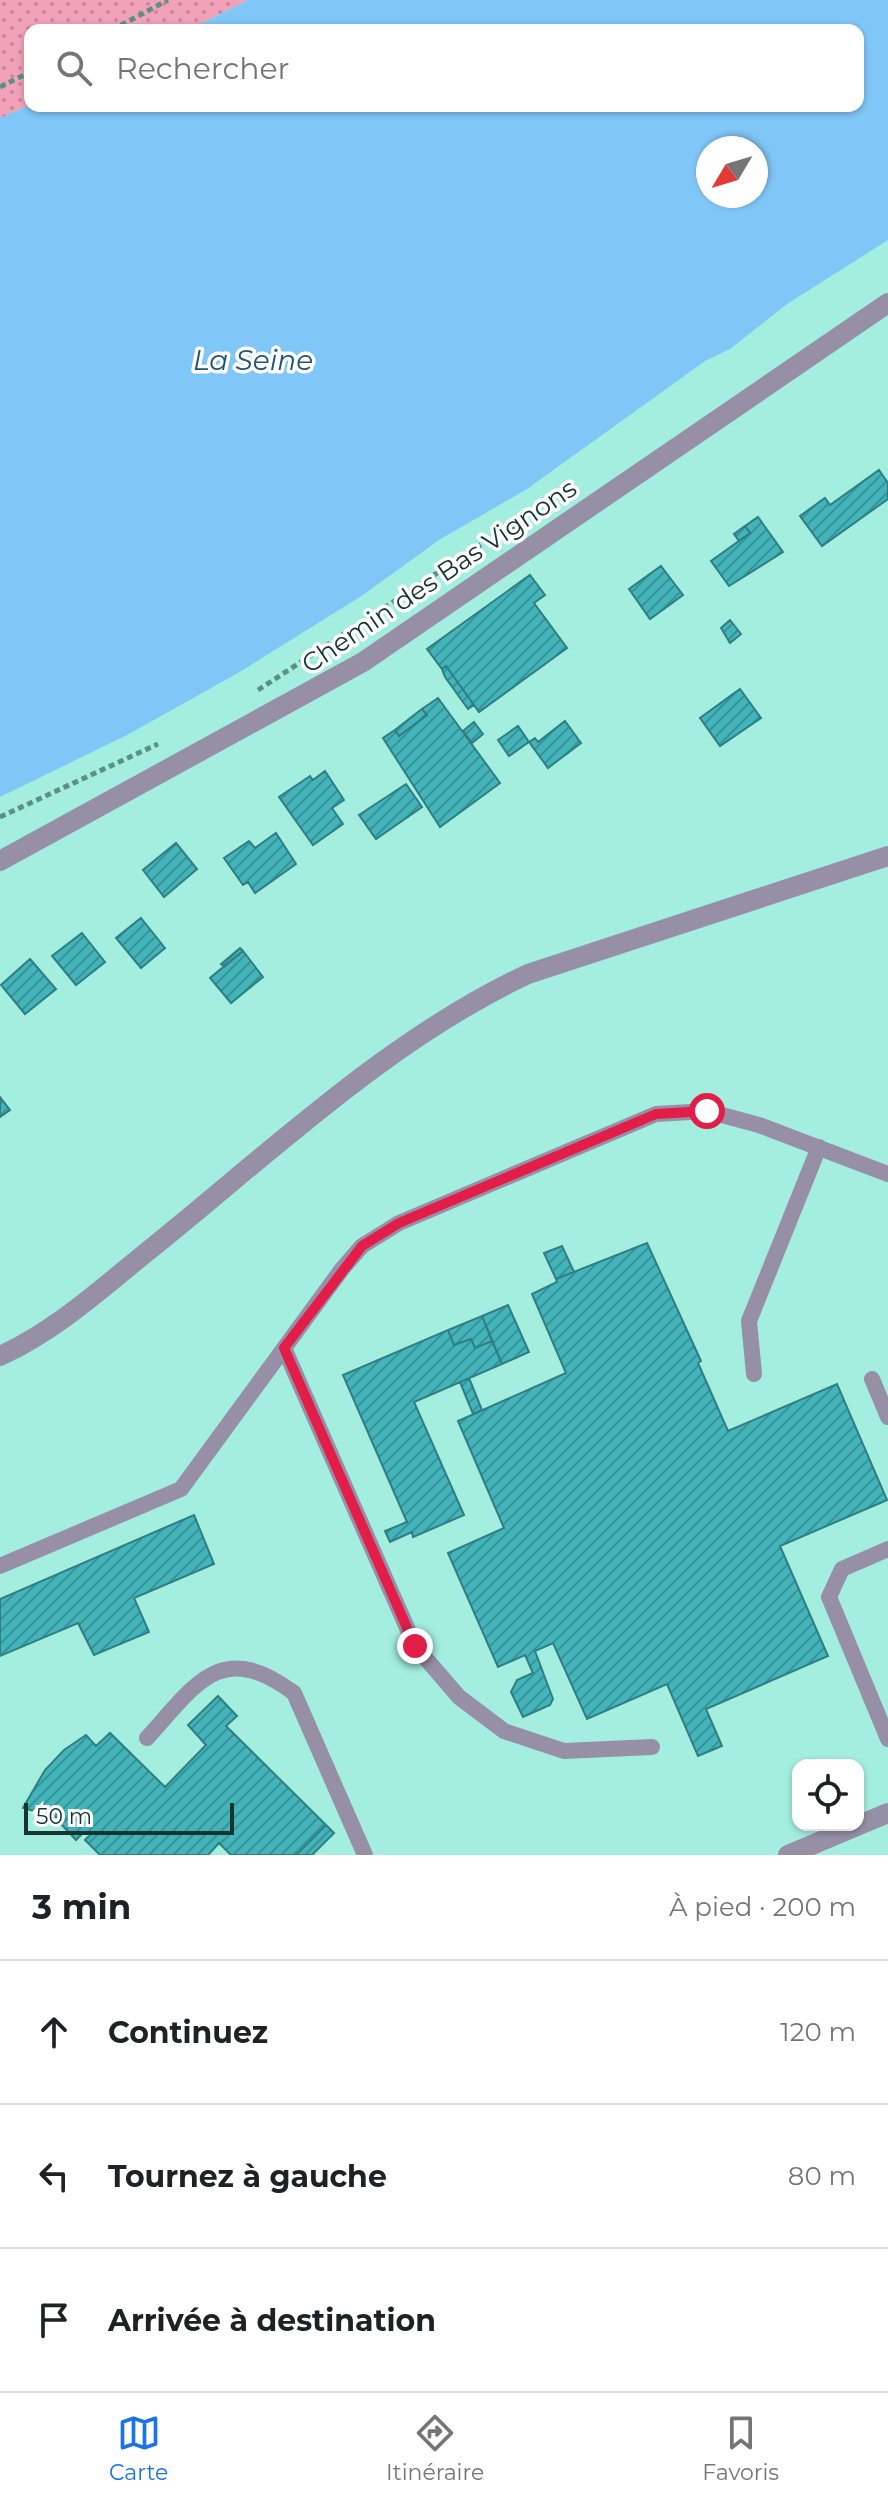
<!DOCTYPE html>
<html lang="fr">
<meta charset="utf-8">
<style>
:root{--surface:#fff;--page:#f6f6f6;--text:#202124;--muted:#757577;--line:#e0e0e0;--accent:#1a73e8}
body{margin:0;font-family:Montserrat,sans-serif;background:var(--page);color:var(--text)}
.controls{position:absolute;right:24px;bottom:24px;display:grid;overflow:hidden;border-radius:16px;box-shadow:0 2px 6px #0004}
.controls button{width:72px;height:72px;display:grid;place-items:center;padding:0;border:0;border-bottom:2px solid var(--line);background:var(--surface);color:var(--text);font:40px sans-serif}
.compass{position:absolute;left:696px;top:136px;width:72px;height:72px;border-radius:50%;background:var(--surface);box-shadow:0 2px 6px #0004;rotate:232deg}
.scale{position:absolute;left:24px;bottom:20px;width:210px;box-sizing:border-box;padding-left:8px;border:4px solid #16352f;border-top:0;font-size:22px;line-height:28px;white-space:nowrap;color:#16352f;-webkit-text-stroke:6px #fefefe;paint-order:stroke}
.stop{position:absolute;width:24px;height:24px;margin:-18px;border:6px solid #e11d48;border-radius:50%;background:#fff}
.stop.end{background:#e11d48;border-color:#fff;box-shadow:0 2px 8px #0008}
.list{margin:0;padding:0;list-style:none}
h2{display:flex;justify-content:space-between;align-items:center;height:104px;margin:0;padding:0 32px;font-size:34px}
h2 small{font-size:26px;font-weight:400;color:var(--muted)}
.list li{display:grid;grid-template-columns:52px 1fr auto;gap:24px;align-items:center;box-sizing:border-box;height:144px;padding:0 32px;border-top:2px solid var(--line)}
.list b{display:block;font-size:30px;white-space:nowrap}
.list em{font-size:26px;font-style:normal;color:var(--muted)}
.icon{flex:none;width:44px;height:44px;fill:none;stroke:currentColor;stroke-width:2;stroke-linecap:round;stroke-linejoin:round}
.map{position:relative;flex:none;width:888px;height:1855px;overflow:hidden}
.search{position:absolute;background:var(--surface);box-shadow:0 2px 6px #0004;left:24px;right:24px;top:24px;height:88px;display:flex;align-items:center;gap:20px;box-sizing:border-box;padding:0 28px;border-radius:16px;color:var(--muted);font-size:30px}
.sheet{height:536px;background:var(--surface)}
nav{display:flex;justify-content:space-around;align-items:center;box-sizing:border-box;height:112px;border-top:2px solid var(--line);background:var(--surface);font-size:22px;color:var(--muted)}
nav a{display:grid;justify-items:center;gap:4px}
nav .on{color:var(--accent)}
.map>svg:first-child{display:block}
</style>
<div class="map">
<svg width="888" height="1855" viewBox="0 0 888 1855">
<defs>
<pattern id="park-dots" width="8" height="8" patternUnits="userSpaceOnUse" patternTransform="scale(2)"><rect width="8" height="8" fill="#f1a2b9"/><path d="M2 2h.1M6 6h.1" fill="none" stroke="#c28597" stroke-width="1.8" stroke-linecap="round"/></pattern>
<pattern id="building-hatch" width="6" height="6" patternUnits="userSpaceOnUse" patternTransform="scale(2)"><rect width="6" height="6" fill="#44b4bb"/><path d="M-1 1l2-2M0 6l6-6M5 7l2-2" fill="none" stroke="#389398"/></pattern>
</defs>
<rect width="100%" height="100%" fill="#a4eedf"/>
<path fill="url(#park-dots)" d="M0 0H248L188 30H30V105L0 118Z"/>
<path fill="#80c6f7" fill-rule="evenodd" d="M248 0H888V240L787 304 730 349 705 361 527 489 439 540 363 595 238 673 127 735 0 797V118L30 105 858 106V30H188ZM708 148H756V196H708Z"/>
<path fill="url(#building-hatch)" stroke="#2f7e82" stroke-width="2" d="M879 470 888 483V499L822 546 800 516 825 498 830 505Z
M758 517 783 552 729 586 711 561 750 533 745 526Z
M745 526 750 533 739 541 734 534Z
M661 566 683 595 650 619 629 589Z
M530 575 545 595 534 603 567 648 479 712 446 666 442 669 427 649Z
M730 620 741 634 730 643 721 628Z
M446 666 474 705 468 709 445 677 442 669Z
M740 689 761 718 720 746 700 718Z
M438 698 500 783 440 827 383 738 395 730 399 736 427 715 422 709Z
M422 709 427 715 399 736 395 730Z
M565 721 581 743 548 768 529 742 509 756 498 740 518 726 529 742 535 738 538 742Z
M474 722 483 734 472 743 463 731Z
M325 771 344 800 332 808 343 824 313 845 279 797 310 776 313 780Z
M406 784 422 807 376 839 359 815Z
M276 833 296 864 255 893 248 882 243 885 224 858 249 841 255 848Z
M176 843 197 869 164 897 143 870Z
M141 918 165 948 141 968 116 938Z
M82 933 105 962 76 985 52 956Z
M240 948 243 951 224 967 221 964Z
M243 951 263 977 231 1003 210 978Z
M30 959 56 989 25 1014 1 985Z
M0 1097 10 1110 0 1117Z
M647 1243 701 1361 698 1363 728 1431 837 1384 887 1500 780 1546 828 1656 706 1709 722 1746 698 1756 667 1684 587 1719 553 1643 535 1651 553 1699 550 1705 523 1717 511 1692 517 1680 533 1673 525 1655 498 1667 448 1553 504 1528 458 1421 566 1373 532 1294 557 1282 556 1279Z
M562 1246 574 1272 556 1279 544 1253Z
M508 1305 529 1352 502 1364 482 1316Z
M482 1316 492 1341 475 1348 471 1339 454 1345 448 1330Z
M448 1330 454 1345 471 1339 475 1348 492 1341 502 1364 414 1402 464 1515 413 1537 412 1532 390 1542 385 1531 407 1522 343 1375Z
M469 1378 482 1410 473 1414 460 1382Z
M194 1515 214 1564 134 1598 149 1632 94 1655 78 1623 0 1656V1599Z
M218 1696 237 1716 226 1726 326 1825 296 1855H231L219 1843 208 1855H100L85 1840 90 1835 84 1832 76 1840 61 1824 66 1820 23 1808 45 1770 64 1750 86 1735 96 1746 110 1733 165 1787 206 1745 188 1725Z
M326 1825 334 1833 312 1855H296Z"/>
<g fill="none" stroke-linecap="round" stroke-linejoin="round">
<path stroke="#5c9085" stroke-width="5" stroke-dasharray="6 4" stroke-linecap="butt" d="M112 30 168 0
M0 87 30 72
M258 690 497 534 520 524
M0 817 158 744"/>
<path stroke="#978fa6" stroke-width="16" d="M284 1348 415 1646 459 1697 504 1731 564 1751 652 1747
M754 1374 749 1321 819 1147
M872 1379 888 1417
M888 1549 842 1569 829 1597 888 1739
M0 1566 181 1489 342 1269 362 1246 399 1223 656 1114 707 1111 759 1125 888 1174
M147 1738C197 1683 221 1639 294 1693L365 1855"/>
<path stroke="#978fa6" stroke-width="20" d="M0 861 363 662 888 303
M0 1356C55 1331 101 1289 148 1251 269 1154 387 1040 528 974L888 856
M788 1855 888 1813"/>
</g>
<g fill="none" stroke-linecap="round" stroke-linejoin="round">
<path stroke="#e11d48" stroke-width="10" d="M415 1646 284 1348 362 1246 399 1223 656 1114 707 1111"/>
</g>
<g text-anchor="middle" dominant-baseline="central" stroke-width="7" stroke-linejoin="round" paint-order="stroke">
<g font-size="26" fill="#16352f" stroke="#fefefe">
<text transform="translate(439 576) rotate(-34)">Chemin des Bas Vignons</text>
</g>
<g font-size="28" font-style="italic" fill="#205476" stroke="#fefefe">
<text x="253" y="360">La Seine</text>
</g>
</g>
</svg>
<div class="controls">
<button><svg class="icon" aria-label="locate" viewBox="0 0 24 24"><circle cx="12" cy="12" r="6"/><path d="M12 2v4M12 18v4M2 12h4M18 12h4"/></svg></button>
</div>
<svg class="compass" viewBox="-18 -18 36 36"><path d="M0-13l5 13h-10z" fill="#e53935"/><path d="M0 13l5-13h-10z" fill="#757577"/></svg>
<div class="scale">50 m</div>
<div class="stop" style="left:707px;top:1111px"></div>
<div class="stop end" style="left:415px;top:1646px"></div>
<div class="search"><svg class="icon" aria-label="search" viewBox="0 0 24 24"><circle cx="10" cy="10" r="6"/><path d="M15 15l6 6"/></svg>Rechercher</div>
</div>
<section class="sheet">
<h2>3 min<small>À pied · 200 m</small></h2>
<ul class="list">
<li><svg class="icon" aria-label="ahead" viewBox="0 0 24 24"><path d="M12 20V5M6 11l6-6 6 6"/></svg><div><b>Continuez</b></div><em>120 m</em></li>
<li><svg class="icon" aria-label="left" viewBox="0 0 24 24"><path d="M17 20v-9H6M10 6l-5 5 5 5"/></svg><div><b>Tournez à gauche</b></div><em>80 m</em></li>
<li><svg class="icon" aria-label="arrive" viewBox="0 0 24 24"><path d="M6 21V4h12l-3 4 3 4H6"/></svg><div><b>Arrivée à destination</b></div></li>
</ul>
</section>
<nav>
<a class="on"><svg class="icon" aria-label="map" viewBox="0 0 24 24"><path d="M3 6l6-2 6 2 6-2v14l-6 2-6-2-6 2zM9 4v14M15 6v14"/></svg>Carte</a>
<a><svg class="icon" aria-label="directions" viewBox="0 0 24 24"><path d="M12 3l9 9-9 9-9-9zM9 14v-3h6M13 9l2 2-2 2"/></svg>Itinéraire</a>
<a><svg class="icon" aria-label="saved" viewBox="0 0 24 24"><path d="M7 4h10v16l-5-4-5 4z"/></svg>Favoris</a>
</nav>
